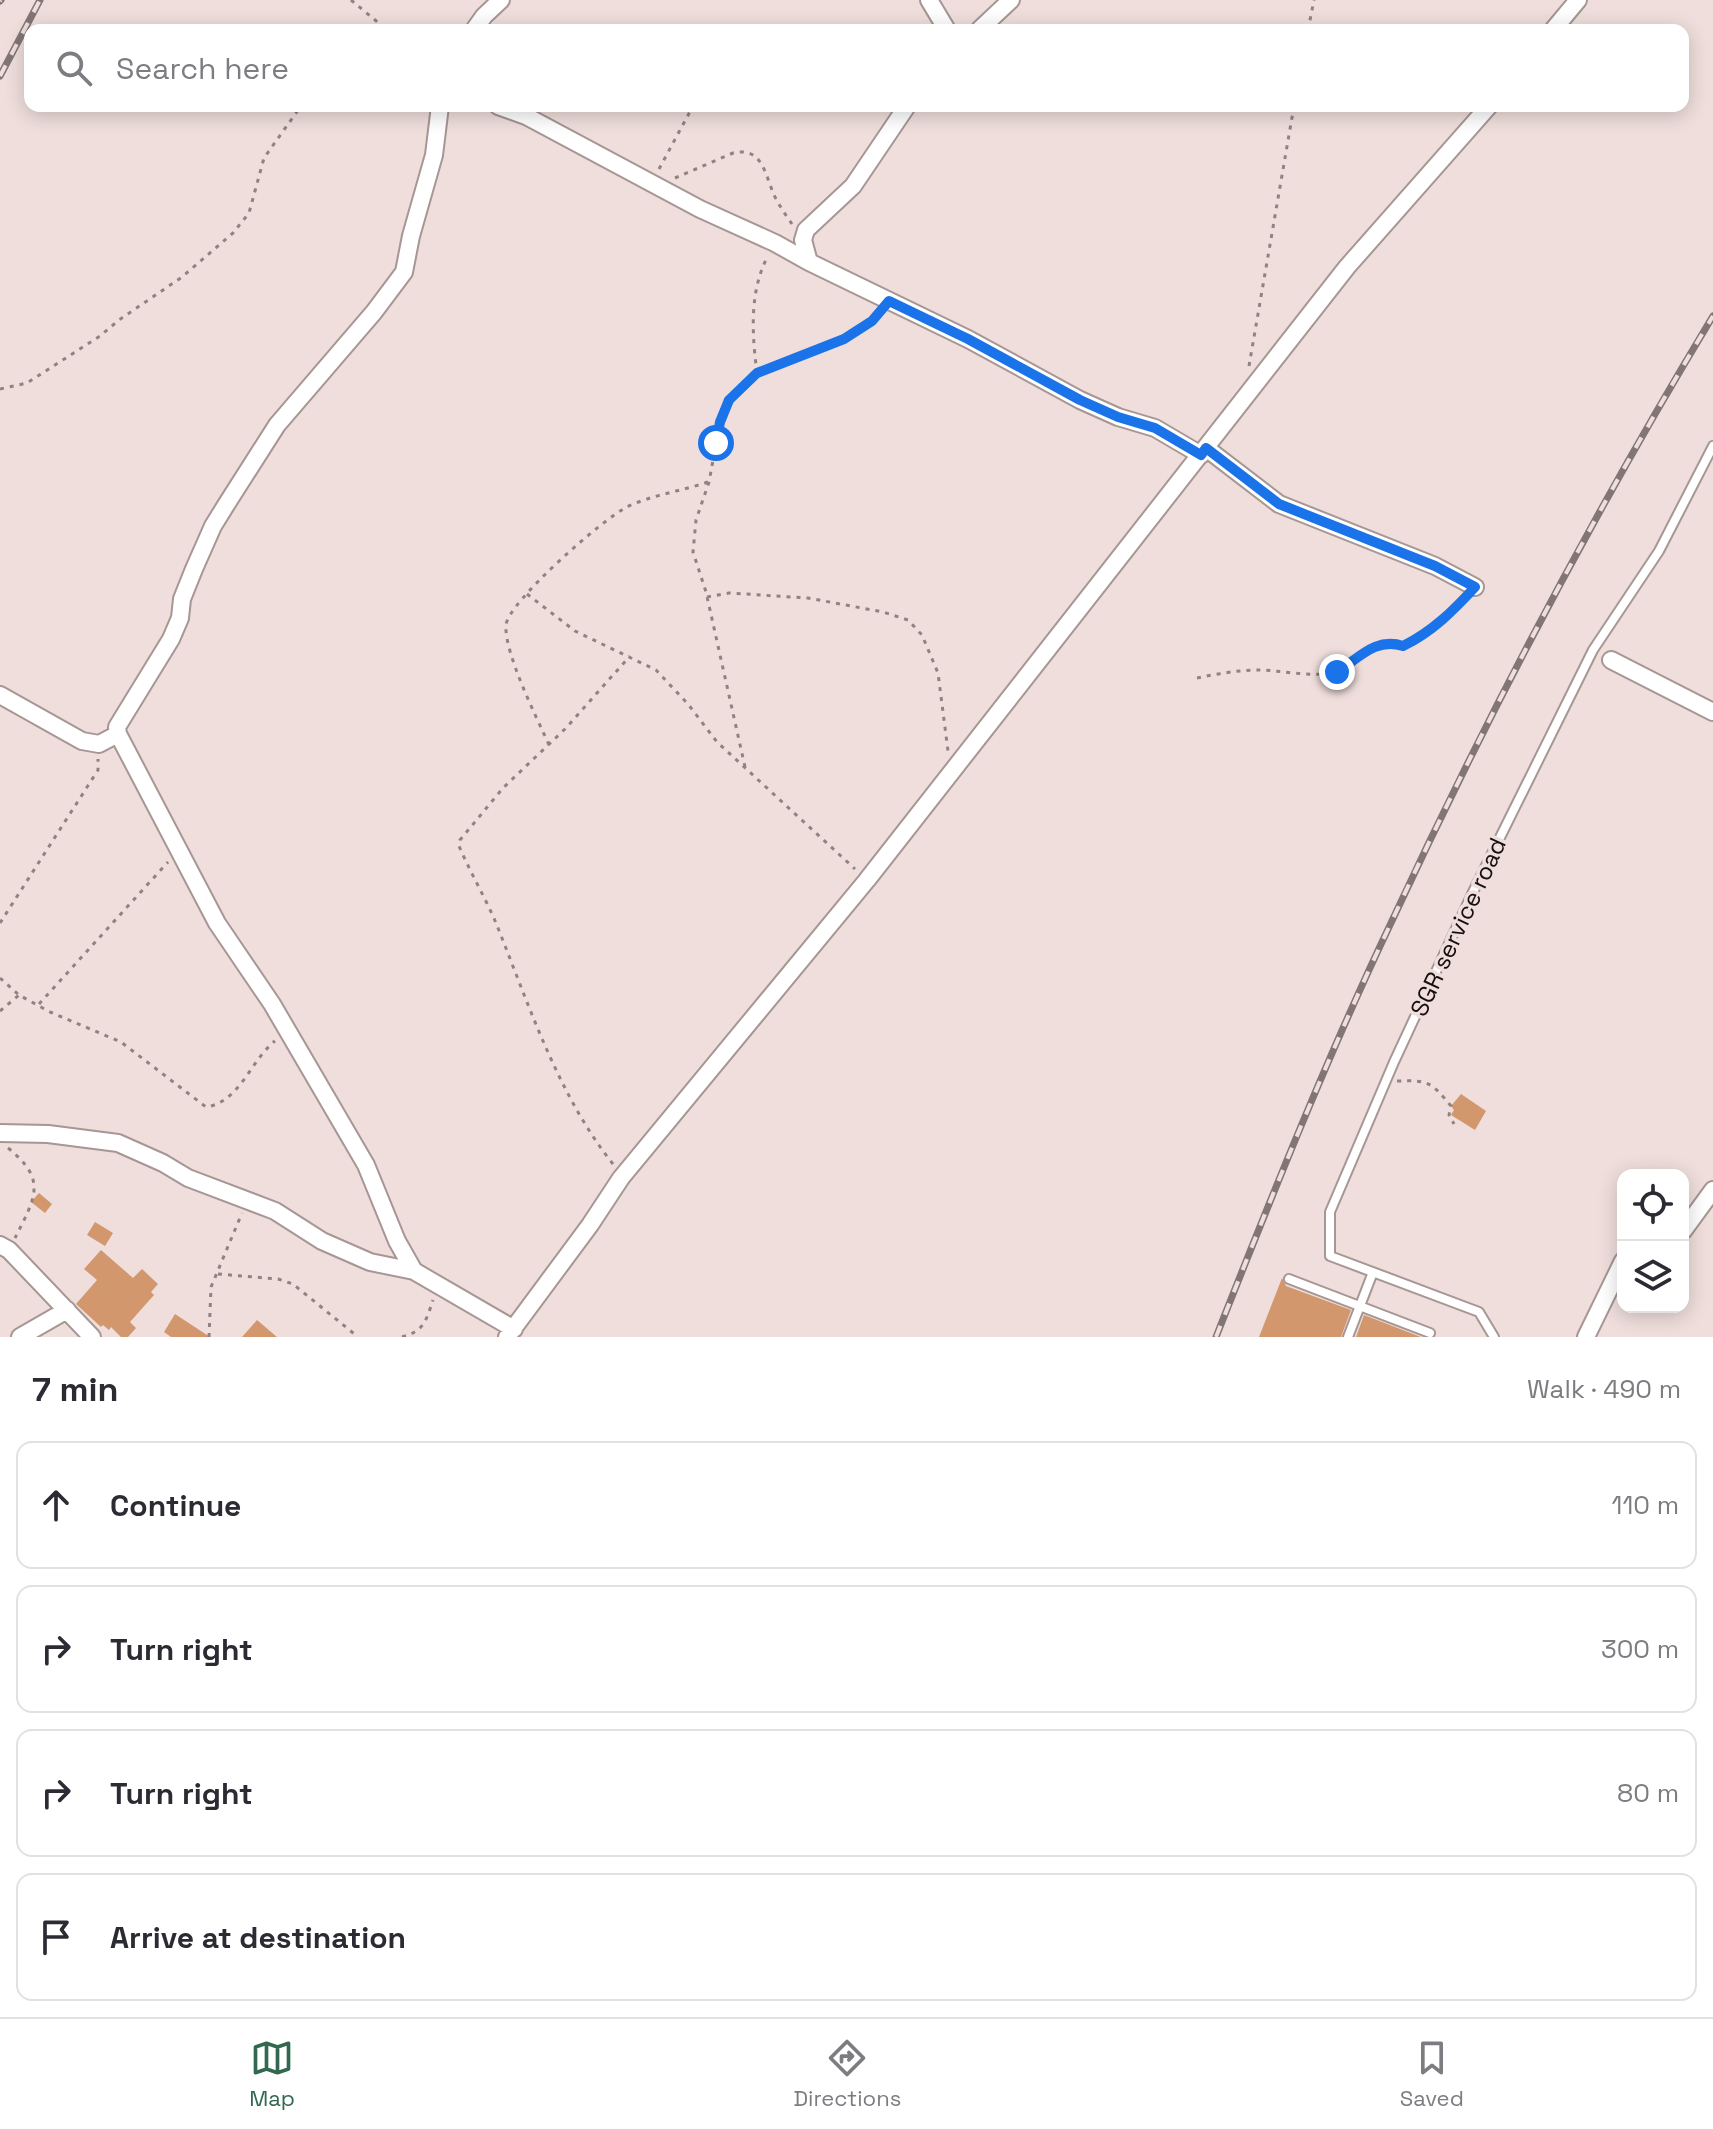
<!DOCTYPE html>
<meta charset="utf-8">
<style>
:root{--surface:#fff;--page:#f2f2f3;--text:#2b2b33;--muted:#7c7c81;--line:#e1e1e2;--accent:#32684f}
body{margin:0;font-family:"Space Grotesk",sans-serif;background:var(--page);color:var(--text)}
.controls{position:absolute;right:24px;bottom:24px;display:grid;overflow:hidden;border-radius:16px;box-shadow:0 4px 20px #0003}
.controls button{width:72px;height:72px;display:grid;place-items:center;padding:0;border:0;border-bottom:2px solid var(--line);background:var(--surface);color:var(--text);font:40px sans-serif}
.stop{position:absolute;width:24px;height:24px;margin:-18px;border:6px solid #1a73e8;border-radius:50%;background:#fff}
.stop.end{background:#1a73e8;border-color:#fff;box-shadow:0 2px 8px #0008}
.list{margin:0;padding:0;list-style:none}
h2{display:flex;justify-content:space-between;align-items:center;height:104px;margin:0;padding:0 32px;font-size:34px}
h2 small{font-size:26px;font-weight:400;color:var(--muted)}
.list li{display:grid;grid-template-columns:52px 1fr auto;gap:24px;align-items:center;box-sizing:border-box;height:128px;margin:0 16px 16px;padding:0 16px;border:2px solid var(--line);border-radius:16px}
.list b{display:block;font-size:30px;white-space:nowrap}
.list em{font-size:26px;font-style:normal;color:var(--muted)}
.icon{flex:none;width:44px;height:44px;fill:none;stroke:currentColor;stroke-width:2;stroke-linecap:round;stroke-linejoin:round}
.map{position:relative;flex:none;width:1713px;height:1337px;overflow:hidden}
.search{position:absolute;background:var(--surface);box-shadow:0 4px 20px #0003;left:24px;right:24px;top:24px;height:88px;display:flex;align-items:center;gap:20px;box-sizing:border-box;padding:0 28px;border-radius:16px;color:var(--muted);font-size:30px}
.sheet{height:680px;background:var(--surface)}
nav{display:flex;justify-content:space-around;align-items:center;box-sizing:border-box;height:112px;border-top:2px solid var(--line);background:var(--surface);font-size:22px;color:var(--muted)}
nav a{display:grid;justify-items:center;gap:4px}
nav .on{color:var(--accent)}
.map>svg:first-child{display:block}
</style>
<div class="map">
<svg width="1713" height="1337" viewBox="0 0 1713 1337">
<rect width="100%" height="100%" fill="#efdedc"/>
<path fill="#d2976d" d="M1461 1094 1486 1111 1475 1130 1451 1115 1454 1110 1451 1106Z
M39 1193 52 1204 45 1213 31 1202Z
M95 1222 113 1233 105 1246 87 1235Z
M101 1250 133 1278 142 1269 158 1284 151 1292 154 1295 130 1322 136 1328 128 1337H121L111 1327 109 1330 103 1325 101 1327 76 1304 97 1280 84 1269Z
M1282 1278 1286 1286 1351 1310 1341 1337H1259Z
M175 1314 210 1337H171L164 1332Z
M1364 1315 1421 1337H1356Z
M257 1320 277 1337H242Z"/>
<g fill="none" stroke-linecap="round" stroke-linejoin="round">
<g stroke="#a69694" stroke-width="12">
<path id="lane" d="M1289 1279 1430 1333
M1348 1337 1373 1272
M1494 1337 1479 1312 1330 1256V1212L1394 1062 1472 894 1593 650 1659 551 1713 446"/>
</g>
<g stroke="#a69694" stroke-width="20">
<path id="street" d="M929 0 947 30
M474 30 484 16 501 0
M979 30 1011 0
M1553 30 1578 0
M440 106 434 155 411 236 404 272 374 312 277 425 226 505 213 526 194 569 182 599 180 618 171 639 117 727 118 734 217 923 272 1004 366 1165 397 1241 414 1271 514 1329
M498 106 526 116 700 209 775 243 809 262 968 339 1080 400 1118 417 1155 428 1201 455
M809 262 803 240 806 230 853 186 907 106
M1206 448 1279 504 1435 566 1475 587
M1611 660 1713 712
M0 695 82 741 99 744 118 734
M0 1133 48 1134 118 1143 163 1163 188 1178 275 1211 322 1241 370 1262 414 1271
M1683 1231 1713 1190
M0 1245 9 1250 92 1337
M20 1337 67 1310
M507 1337 590 1225 621 1178 867 880 1347 267 1489 106
M1586 1337 1623 1261"/>
</g>
<path stroke="#8f8381" stroke-width="3" stroke-dasharray="4 6" stroke-linecap="butt" d="M351 0 387 30
M1308 30 1314 0
M659 169 693 106
M675 178 733 153C762 146 765 174 774 195 779 205 785 214 792 224
M1249 366 1294 106
M757 373C752 335 749 291 768 256
M0 389 27 383 100 336 119 320 182 277 233 233 249 213 264 158 301 106
M527 594 575 631 656 670 688 704 717 742 855 869
M707 597 729 593 808 598 883 612 908 620 922 635 938 673 948 751
M1197 678C1217 674 1238 670 1258 670 1281 670 1317 679 1338 671 1364 661 1370 635 1403 646 1426 635 1447 618 1464 599
M549 745C537 718 504 653 506 625 508 602 604 518 627 507 651 495 682 491 708 482
M745 767 706 592 693 552 696 520 709 482 720 422 729 400 757 373 844 339 872 321 879 313
M0 923 98 770V759
M0 978 19 995 50 1012 121 1042 206 1107C240 1102 250 1061 275 1041
M39 1004 168 862
M0 1011 19 995
M1397 1081C1429 1080 1431 1082 1451 1106L1449 1115 1454 1124
M8 1148C48 1180 35 1198 15 1238
M613 1164C558 1095 529 1005 496 923 485 897 470 872 459 846L460 840 503 788 565 729 630 656
M218 1274 278 1279 293 1284 358 1337
M209 1337 211 1287 242 1213
M402 1337C424 1331 426 1321 433 1300"/>
<use href="#lane" stroke="#fff" stroke-width="8"/>
<use href="#street" stroke="#fff" stroke-width="16"/>
<g stroke="#827675" stroke-width="7">
<path id="rail" d="M0 1 1 0
M0 76 40 0
M1216 1337C1271 1198 1326 1060 1390 925 1487 716 1594 513 1713 316"/>
</g>
<use href="#rail" stroke="#efdedc" stroke-width="4" stroke-dasharray="12" stroke-linecap="butt"/>
</g>
<g fill="none" stroke-linecap="round" stroke-linejoin="round">
<path stroke="#1a73e8" stroke-width="10" d="M716 443 720 422 729 400 757 373 844 339 872 321 889 301 968 339 1080 400 1118 417 1155 428 1201 455 1206 448 1279 504 1435 566 1475 587C1454 610 1432 632 1403 646 1376 637 1359 658 1337 672"/>
</g>
<g text-anchor="middle" dominant-baseline="central" stroke-width="7" stroke-linejoin="round" paint-order="stroke">
<g font-size="24" fill="#150f0e" stroke="#efdedc">
<text transform="translate(1458 927) rotate(-65)">SGR service road</text>
</g>
</g>
</svg>
<div class="controls">
<button><svg class="icon" aria-label="locate" viewBox="0 0 24 24"><circle cx="12" cy="12" r="6"/><path d="M12 2v4M12 18v4M2 12h4M18 12h4"/></svg></button>
<button><svg class="icon" aria-label="layers" viewBox="0 0 24 24"><path d="M12 4l9 5-9 5-9-5zM3 14l9 5 9-5"/></svg></button>
</div>
<div class="stop" style="left:716px;top:443px"></div>
<div class="stop end" style="left:1337px;top:672px"></div>
<div class="search"><svg class="icon" aria-label="search" viewBox="0 0 24 24"><circle cx="10" cy="10" r="6"/><path d="M15 15l6 6"/></svg>Search here</div>
</div>
<section class="sheet">
<h2>7 min<small>Walk · 490 m</small></h2>
<ul class="list">
<li><svg class="icon" aria-label="ahead" viewBox="0 0 24 24"><path d="M12 20V5M6 11l6-6 6 6"/></svg><div><b>Continue</b></div><em>110 m</em></li>
<li><svg class="icon" aria-label="right" viewBox="0 0 24 24"><path d="M7 20v-9h11M14 6l5 5-5 5"/></svg><div><b>Turn right</b></div><em>300 m</em></li>
<li><svg class="icon" aria-label="right" viewBox="0 0 24 24"><path d="M7 20v-9h11M14 6l5 5-5 5"/></svg><div><b>Turn right</b></div><em>80 m</em></li>
<li><svg class="icon" aria-label="arrive" viewBox="0 0 24 24"><path d="M6 21V4h12l-3 4 3 4H6"/></svg><div><b>Arrive at destination</b></div></li>
</ul>
</section>
<nav>
<a class="on"><svg class="icon" aria-label="map" viewBox="0 0 24 24"><path d="M3 6l6-2 6 2 6-2v14l-6 2-6-2-6 2zM9 4v14M15 6v14"/></svg>Map</a>
<a><svg class="icon" aria-label="directions" viewBox="0 0 24 24"><path d="M12 3l9 9-9 9-9-9zM9 14v-3h6M13 9l2 2-2 2"/></svg>Directions</a>
<a><svg class="icon" aria-label="saved" viewBox="0 0 24 24"><path d="M7 4h10v16l-5-4-5 4z"/></svg>Saved</a>
</nav>
